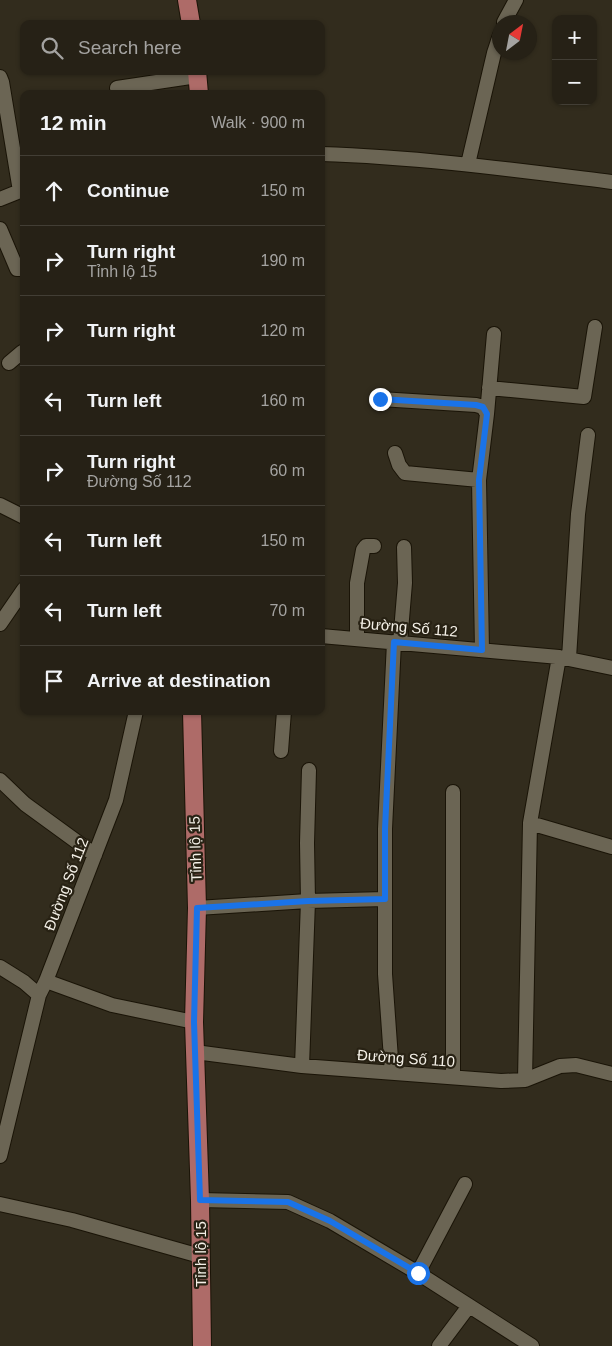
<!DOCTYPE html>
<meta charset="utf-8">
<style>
:root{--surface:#262116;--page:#322e23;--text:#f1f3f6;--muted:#a4a3a1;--line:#423e35}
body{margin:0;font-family:Helvetica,sans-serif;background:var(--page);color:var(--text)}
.controls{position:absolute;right:15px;top:15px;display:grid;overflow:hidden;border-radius:10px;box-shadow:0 1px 4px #0004}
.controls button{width:45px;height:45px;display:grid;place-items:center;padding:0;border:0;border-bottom:1px solid var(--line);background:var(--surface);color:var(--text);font:25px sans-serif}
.compass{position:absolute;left:492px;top:15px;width:45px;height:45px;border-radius:50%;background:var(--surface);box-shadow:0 1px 4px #0004;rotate:32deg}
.stop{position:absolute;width:15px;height:15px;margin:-11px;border:4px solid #1a73e8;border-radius:50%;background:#fff}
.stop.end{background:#1a73e8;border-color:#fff;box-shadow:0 1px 5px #0008}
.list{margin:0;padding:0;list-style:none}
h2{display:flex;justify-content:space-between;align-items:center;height:65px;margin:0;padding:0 20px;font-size:21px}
h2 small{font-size:16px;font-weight:400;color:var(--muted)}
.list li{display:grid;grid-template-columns:32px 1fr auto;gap:15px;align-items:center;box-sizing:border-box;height:70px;padding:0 20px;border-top:1px solid var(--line)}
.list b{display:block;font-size:19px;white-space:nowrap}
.list p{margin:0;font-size:16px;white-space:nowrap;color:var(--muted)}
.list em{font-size:16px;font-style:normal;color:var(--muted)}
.icon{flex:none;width:28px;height:28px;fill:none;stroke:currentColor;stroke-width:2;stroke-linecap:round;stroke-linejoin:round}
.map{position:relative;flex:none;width:612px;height:1346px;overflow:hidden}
.search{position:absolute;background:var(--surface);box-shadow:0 1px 4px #0004;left:20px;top:20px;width:305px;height:55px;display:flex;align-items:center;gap:12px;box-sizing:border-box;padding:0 18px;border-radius:10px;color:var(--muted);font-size:19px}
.panel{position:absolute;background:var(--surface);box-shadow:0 1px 4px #0004;left:20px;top:90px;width:305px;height:625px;border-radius:10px}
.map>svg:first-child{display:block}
</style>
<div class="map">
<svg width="612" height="1346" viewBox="0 0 612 1346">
<rect width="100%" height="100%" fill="#322c1d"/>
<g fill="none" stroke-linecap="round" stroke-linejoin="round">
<g stroke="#1a1407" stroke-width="16">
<path id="minor" d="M504 22 516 0
M0 77 2 82 20 191H24
M117 88 197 76
M321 154C419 157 515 170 612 182
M468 164 494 53 500 35
M0 199 20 191
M0 229 17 269H24
M9 363 22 352 24 354
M489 388 584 397 595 327
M380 399 476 405 483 407 487 414 479 480 482 650
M487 414 494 334
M395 453 399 465 405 473 479 480
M0 505 24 517
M0 624 24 589
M321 636 559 657 612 668
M357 638V583L363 550 366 546H374
M400 643 405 583 404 547
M569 658 578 514 588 435
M281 751 284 711
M0 780 25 804 95 855
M530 823 612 847
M197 908 308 901 385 899
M0 967 24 982 39 995 0 1156
M46 981 112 1005 194 1022
M39 995 46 981 116 800 136 711
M195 1052 302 1066 501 1081 525 1080 560 1066 576 1065 612 1074
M302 1066 308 901 307 843 309 770
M392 1073 385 974V829L394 642
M453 1077V792
M525 1080 530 823 559 657
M200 1200 288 1202 330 1221 418 1273 532 1346
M0 1204 72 1220 200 1256
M418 1273 465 1184
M439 1346 469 1306"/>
</g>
<g stroke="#1a1407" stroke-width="20">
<path id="major" d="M187 0 191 24
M197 71 199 94
M192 711 197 908 194 1022 200 1200 202 1346"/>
</g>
<use href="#minor" stroke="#6b6554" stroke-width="14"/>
<use href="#major" stroke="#ae6b68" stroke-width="18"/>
</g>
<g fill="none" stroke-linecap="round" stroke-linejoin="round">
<path stroke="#1a73e8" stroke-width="6" d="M380 399 476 405 483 407 487 414 479 480 482 650 394 642 385 829V899L308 901 197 908 194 1022 200 1200 288 1202 330 1221 418 1273"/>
</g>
<g text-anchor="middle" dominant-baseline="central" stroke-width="4.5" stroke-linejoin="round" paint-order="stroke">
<g font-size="15" fill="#f4f0e7" stroke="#282214">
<text transform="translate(409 627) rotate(5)">Đường Số 112</text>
<text transform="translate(195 849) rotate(-92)">Tỉnh lộ 15</text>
<text transform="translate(66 884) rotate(-69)">Đường Số 112</text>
<text transform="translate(406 1058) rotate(4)">Đường Số 110</text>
<text transform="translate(200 1254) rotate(-90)">Tỉnh lộ 15</text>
</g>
</g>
</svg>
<div class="controls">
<button>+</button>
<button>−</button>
</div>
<svg class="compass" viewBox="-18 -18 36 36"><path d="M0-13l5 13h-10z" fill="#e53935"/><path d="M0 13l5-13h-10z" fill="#a4a3a1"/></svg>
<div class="stop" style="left:418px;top:1273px"></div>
<div class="stop end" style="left:380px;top:399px"></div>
<div class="search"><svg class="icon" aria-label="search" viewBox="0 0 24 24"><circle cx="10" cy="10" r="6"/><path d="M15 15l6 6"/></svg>Search here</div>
<section class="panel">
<h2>12 min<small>Walk · 900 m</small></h2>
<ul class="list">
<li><svg class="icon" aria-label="ahead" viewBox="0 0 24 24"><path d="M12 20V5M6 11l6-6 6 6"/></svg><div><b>Continue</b></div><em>150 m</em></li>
<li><svg class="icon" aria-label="right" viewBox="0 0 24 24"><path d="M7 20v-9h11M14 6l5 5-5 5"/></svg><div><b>Turn right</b><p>Tỉnh lộ 15</p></div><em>190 m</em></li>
<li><svg class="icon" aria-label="right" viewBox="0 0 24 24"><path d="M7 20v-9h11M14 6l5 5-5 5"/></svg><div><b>Turn right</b></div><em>120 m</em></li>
<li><svg class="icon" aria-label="left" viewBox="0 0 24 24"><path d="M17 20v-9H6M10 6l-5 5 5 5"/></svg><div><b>Turn left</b></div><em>160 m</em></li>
<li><svg class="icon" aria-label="right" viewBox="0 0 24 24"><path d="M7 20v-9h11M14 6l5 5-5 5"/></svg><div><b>Turn right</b><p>Đường Số 112</p></div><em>60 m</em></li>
<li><svg class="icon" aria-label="left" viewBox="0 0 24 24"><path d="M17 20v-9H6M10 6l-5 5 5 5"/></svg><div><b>Turn left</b></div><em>150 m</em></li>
<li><svg class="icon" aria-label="left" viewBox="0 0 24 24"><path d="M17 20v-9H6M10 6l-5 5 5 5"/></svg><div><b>Turn left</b></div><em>70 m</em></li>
<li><svg class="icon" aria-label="arrive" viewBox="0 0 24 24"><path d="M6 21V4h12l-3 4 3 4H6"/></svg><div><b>Arrive at destination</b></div></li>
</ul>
</section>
</div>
